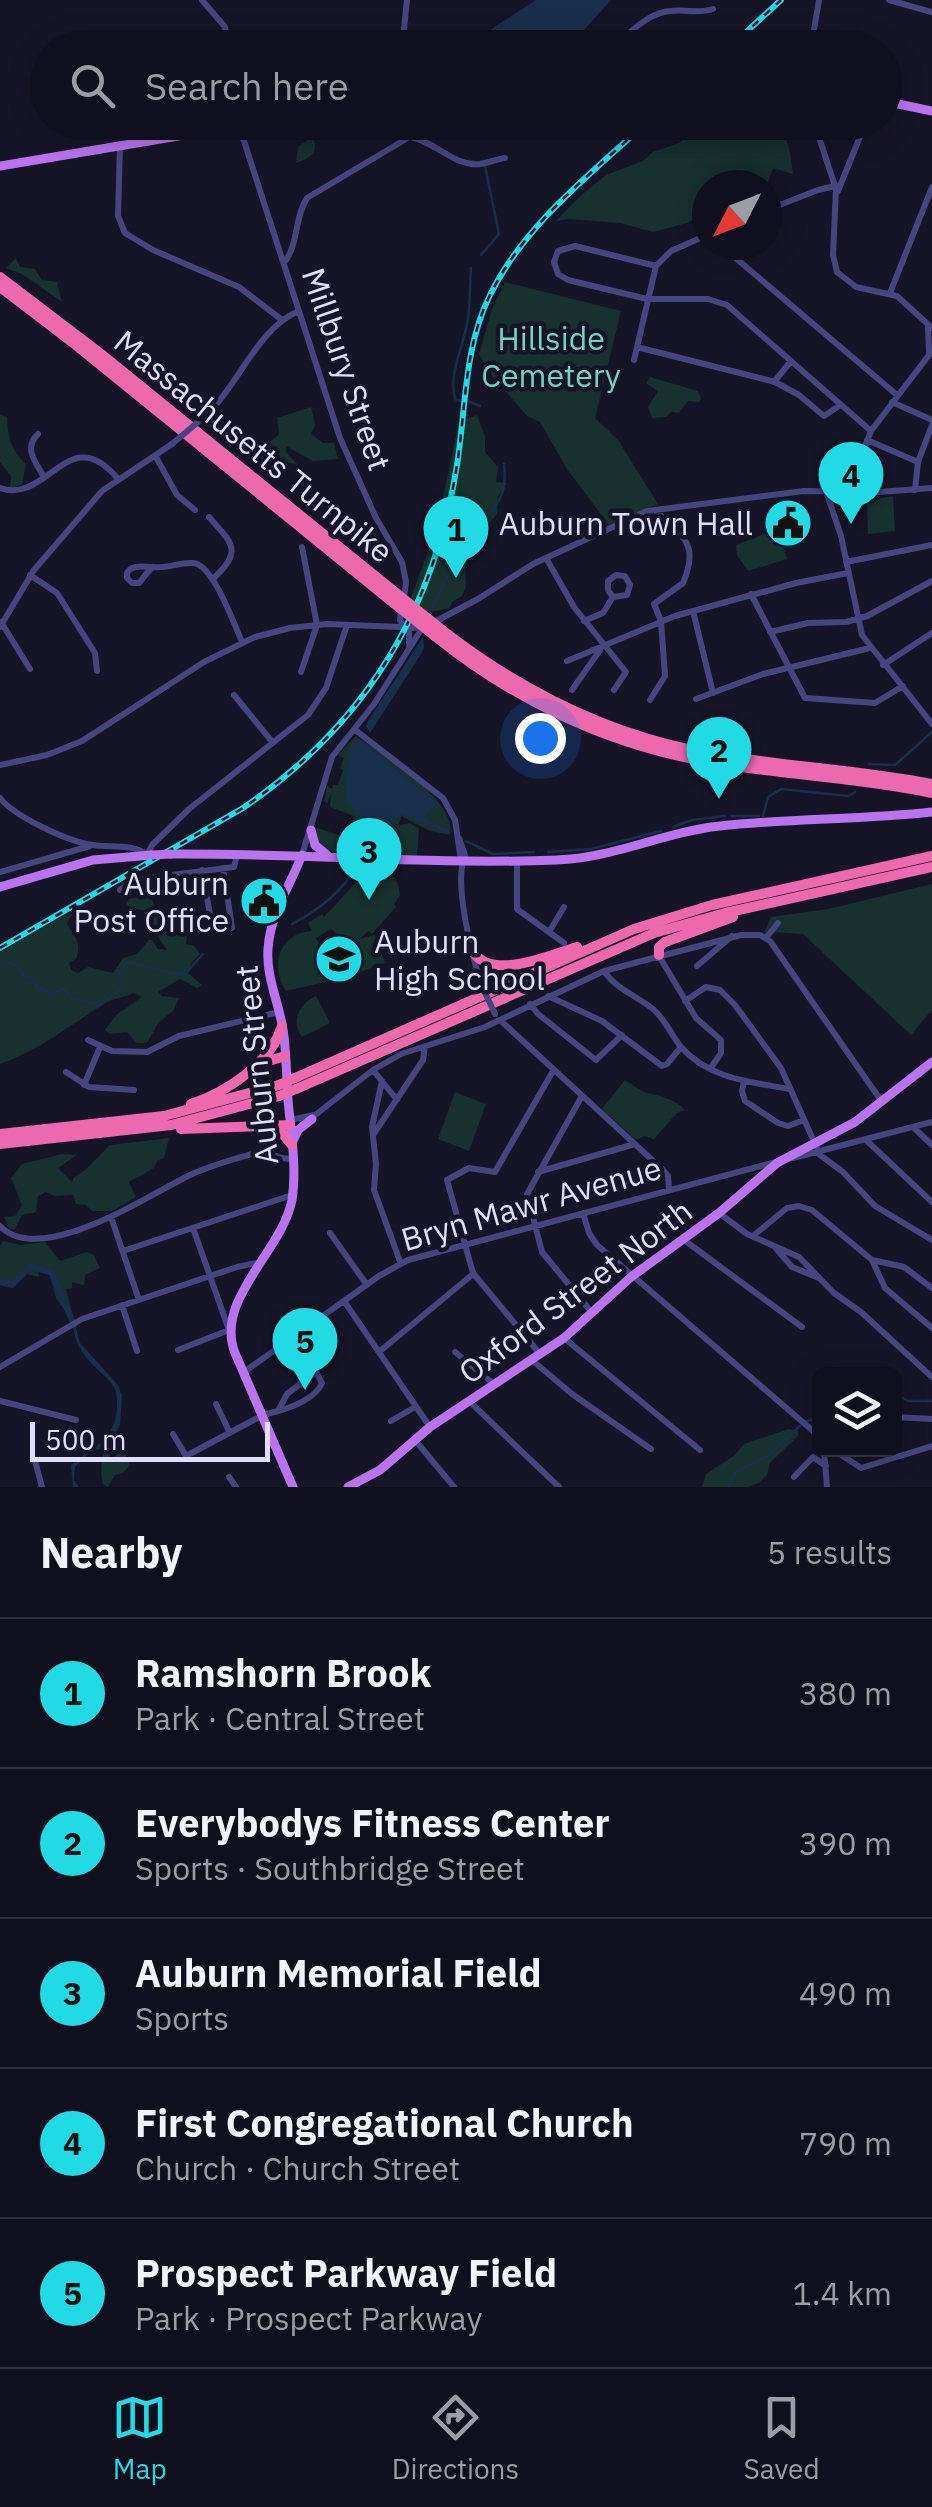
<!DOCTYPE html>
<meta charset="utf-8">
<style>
:root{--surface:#100f1d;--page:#191826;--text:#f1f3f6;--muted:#9c9ca4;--line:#302f3b;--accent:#22dae3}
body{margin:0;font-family:"IBM Plex Sans",sans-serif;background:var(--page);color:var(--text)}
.controls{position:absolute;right:30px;bottom:30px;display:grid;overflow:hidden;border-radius:15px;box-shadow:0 5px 25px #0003}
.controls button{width:90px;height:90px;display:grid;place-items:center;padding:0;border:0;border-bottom:2px solid var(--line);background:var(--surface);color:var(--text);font:50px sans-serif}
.compass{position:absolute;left:692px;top:170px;width:90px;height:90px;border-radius:50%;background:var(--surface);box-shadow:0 5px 25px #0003;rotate:228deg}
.scale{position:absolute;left:30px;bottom:25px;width:240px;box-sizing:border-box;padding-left:10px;border:5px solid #e0defb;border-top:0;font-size:28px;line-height:35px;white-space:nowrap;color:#e0defb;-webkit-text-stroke:8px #161427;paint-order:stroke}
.you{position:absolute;left:540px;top:738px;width:35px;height:35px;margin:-25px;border:8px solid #fff;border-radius:50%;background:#1a73e8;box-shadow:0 0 0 15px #1a73e833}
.badge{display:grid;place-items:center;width:65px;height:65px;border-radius:50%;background:var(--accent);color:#111;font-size:32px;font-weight:700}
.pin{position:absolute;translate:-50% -82px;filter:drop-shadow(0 2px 5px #0008)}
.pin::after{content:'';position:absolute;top:52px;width:35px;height:30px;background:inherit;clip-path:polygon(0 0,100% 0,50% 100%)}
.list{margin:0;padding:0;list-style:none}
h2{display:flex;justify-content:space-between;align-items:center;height:130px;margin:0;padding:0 40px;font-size:42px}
h2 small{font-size:32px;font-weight:400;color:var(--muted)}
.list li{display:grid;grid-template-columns:65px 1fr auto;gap:30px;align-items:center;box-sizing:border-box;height:150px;padding:0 40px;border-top:2px solid var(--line)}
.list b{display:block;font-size:38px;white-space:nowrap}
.list p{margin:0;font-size:32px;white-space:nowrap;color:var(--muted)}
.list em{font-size:32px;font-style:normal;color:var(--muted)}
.icon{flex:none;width:55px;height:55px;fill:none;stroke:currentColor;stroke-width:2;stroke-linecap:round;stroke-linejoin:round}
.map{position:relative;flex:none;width:932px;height:1487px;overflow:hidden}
.search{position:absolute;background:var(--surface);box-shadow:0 5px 25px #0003;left:30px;right:30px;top:30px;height:110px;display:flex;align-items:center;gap:25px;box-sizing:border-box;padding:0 35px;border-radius:55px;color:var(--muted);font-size:38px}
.sheet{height:880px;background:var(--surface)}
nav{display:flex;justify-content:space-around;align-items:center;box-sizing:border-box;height:140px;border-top:2px solid var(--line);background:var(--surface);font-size:28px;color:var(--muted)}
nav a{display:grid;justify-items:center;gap:5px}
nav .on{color:var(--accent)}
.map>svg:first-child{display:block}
</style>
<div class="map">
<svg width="932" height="1487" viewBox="0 0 932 1487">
<rect width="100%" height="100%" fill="#161427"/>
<path fill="#17312e" d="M317 123V122L380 123C353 130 338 123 314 140 318 155 309 158 296 163L298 147 315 135Z
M745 123H774C789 136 791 155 793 174L773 168 767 185H707V213L687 223 653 232 620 223 568 219 556 221 579 197 606 175 643 161 653 152 679 143 698 129 719 124 726 129 728 137 735 140 743 135Z
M16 258 20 267 35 269 42 280 57 282 62 302 22 274 6 268Z
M505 282 621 311 595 418 618 440 658 504 609 525 567 469 540 422 527 416 489 372 479 354 492 309Z
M650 377 698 391 701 398 699 402 688 401 679 413 671 412 666 417 652 418 648 407 658 391 646 383Z
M311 407 315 425 311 434 323 443H334L338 459 313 461 286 446V452L298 465 266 457 263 448 279 434 277 418Z
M0 414 7 417C8 438 11 450 26 464L22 485 10 488 11 476 0 462Z
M477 415 485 437V452L498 467 496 482 507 483 498 496 497 514 471 547 465 563 466 587 462 596 452 602 450 608 420 614 407 608 436 530 459 422Z
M893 496 895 531 868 534 867 501Z
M779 533 787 559 748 571 737 555 736 545 764 534Z
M356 736C382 753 458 801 450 835L430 831 401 816 399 825 410 823 419 829 417 856 326 851C317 846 314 838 317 828L349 838 354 816 330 807 331 793 327 804 324 801 327 786 332 789 333 785H338L343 770 340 768 344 758 338 755Z
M371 866C388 873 398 873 400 895L394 904 396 907 372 934 368 931 360 939 375 935 385 963 340 979 330 951 356 941 345 940 331 929 316 938 332 970 330 981 286 991C269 966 279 933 312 931L308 923 322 914 324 917Z
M932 884V1010L911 1035 803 934 772 932 769 936 764 933 771 917 828 909Z
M150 895 162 921H183L179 929 187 933 186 944 194 946 200 954 191 963 188 973 202 985 197 988 180 979 158 992 162 996 179 998 173 1011 159 1022 147 1043H137L127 1032 110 1034 105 1030 116 1015 142 997 134 993C124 998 113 998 104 1004 69 1026 38 1051 0 1064V952L61 917 72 914 67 924C75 937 82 943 76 959L69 963 71 970 78 973 88 967 113 973 123 958 137 954 149 940H152L158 949 167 950 152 928 149 911 130 908 126 904 129 899Z
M316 996 330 1023 302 1037C290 1021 300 1003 316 996Z
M625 1080C631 1084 640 1091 647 1093 661 1096 673 1098 685 1110L677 1113 654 1139 644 1136 636 1140 602 1109Z
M455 1092 486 1104 469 1151 438 1139Z
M169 1138 164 1158 157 1161 154 1168 129 1182 136 1197 112 1211H92L86 1205 76 1204 73 1195 54 1196 46 1192 38 1196 36 1212 22 1215 15 1229H9L4 1217 15 1216 22 1205 11 1178 22 1164 62 1154 77 1155 58 1168 72 1182 74 1177 84 1171 110 1145Z
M3 1241 20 1245 45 1242 60 1261 87 1252 94 1255 100 1268 85 1275 84 1285 72 1282V1288L66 1289 73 1317 70 1318 56 1298 49 1273 41 1268 38 1269 39 1277 26 1274 13 1286 0 1284V1246Z
M789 1429 798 1431V1436L770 1463 767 1475 759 1483 748 1487H702L706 1474 735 1455 744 1444Z
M107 1445 111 1460 123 1449 130 1465 123 1473 115 1475 108 1487 103 1484C100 1472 101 1454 107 1445Z"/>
<path fill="#182f4c" d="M536 0H611L576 39 561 47H464Z
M423 637 424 647 421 654 370 733 366 726 368 721Z
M359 739 437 803 424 818 449 830 450 834 401 814C388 828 376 846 361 854L379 834 383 824 370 819 363 821C332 790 351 780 350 745Z
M73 1317 80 1343 117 1384 122 1395 120 1425 114 1437 105 1447 90 1452 75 1467 74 1480 79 1487H73L71 1465C92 1447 116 1439 117 1407 117 1398 117 1391 112 1384 102 1372 87 1362 80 1348 74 1339 75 1328 70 1318Z"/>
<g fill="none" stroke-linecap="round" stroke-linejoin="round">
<path stroke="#182f4c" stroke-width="2.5" d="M481 255 499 234 485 166
M461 401 455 399C448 372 465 344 468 318 470 301 470 284 471 268
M468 401 480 406
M430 612C443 589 452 561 467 540 487 511 509 506 504 464
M869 764 895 765 932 732
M732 816H759
M763 816 768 797 781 789 848 796 855 792
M673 827 692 820 725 816
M466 841 493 854 534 852
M548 852 591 849 661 831
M292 924C321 909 342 891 359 864
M0 959 20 967 21 974 33 979 38 990 44 988 50 995 64 989 70 998 100 1005 123 988 119 972 128 962 175 974 186 973 203 954
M853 1374H857
M894 1393 908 1401H932
M806 1421 820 1418
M729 1487 734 1473 769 1455 800 1426"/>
<path stroke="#182f4c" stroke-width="6" d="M0 1282 12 1285 31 1266 52 1273 74 1325"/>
<path stroke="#454680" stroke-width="6" d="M202 0 225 27 228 48
M889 0 932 12
M402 48 407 0
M615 48C628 33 650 12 671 11 686 9 698 14 713 9
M811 48 819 0
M814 122 836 189 833 255 837 272 856 287 897 296 932 328
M235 124 244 141 340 438 376 518 402 562 406 582 404 598
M410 137C435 141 454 167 480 164 488 163 497 159 505 158
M120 146 118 216 125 233 153 250 239 287 282 320
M838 191 866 122
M767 210 818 190 835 186
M726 245 732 255 897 395
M284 263C299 244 294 218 307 198L406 139 413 132 416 122
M656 266 575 246 558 251 554 262 558 274 568 280 647 299H708L727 305 871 431
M890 293 932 187
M928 327 929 354
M637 347 775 382 799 395 824 416 839 406
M634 360 656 266 671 251 707 235
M774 382 791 361
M892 402 932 420
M204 417C239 386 256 329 299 311
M38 434C23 448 36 463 44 477
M867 440 918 462
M156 457 177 495 195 510
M0 488C48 505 69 419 118 479
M915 490 918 462 932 425
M826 491 841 536 862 635 932 724
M847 491 871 431 932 351
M209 517C233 544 243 551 213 579
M546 558 574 607 626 672 614 690
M846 562 932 545
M152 567 139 583H132L127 578V573C132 564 143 567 152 567H153C167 569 179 562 193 563 213 564 234 624 242 642
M30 575 57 593 95 653 97 671
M751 594 805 698 875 703 903 686
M401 610 400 620 409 633V646
M693 611 713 693
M584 621 603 613 613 597 627 595 630 585 625 576 616 575 608 581V590L613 597
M1 622 30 669
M0 627 34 570 102 491 172 444
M770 632 808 623 846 622 867 616 932 581
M567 661 675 616 796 583 848 573
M883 665 932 633
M301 672 317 625 302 547
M572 690 600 650
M234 695 273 743
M696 699 763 674 870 648
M650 700 665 676 661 621 654 604 683 583C701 541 680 536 655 510
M354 729 443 798 455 820 461 860
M0 765 47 755 82 741 204 662 255 637 290 628 327 624 423 628 478 599 533 564 647 511 804 491 879 492 932 488
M0 798C15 817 69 842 93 845 111 848 133 843 147 855L152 845 189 809 308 715 326 688 347 625
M459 838 465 855C453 882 472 955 481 984
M302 855 332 757 374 704 421 630
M517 861V909L564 943
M223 868 232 928
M202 870 211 920
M0 872 90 846
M120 890 133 880 234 867 237 855
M549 932 564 907
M766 938 778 923
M659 956 696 1018 721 1040V1053L710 1069
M697 966 732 936
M604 971C616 989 637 996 653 1009 666 1020 671 1035 681 1047 709 1079 751 1082 789 1089
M548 996 602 1021 662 1066 667 1064 681 1047
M685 1001 706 987 720 990 735 1005 781 1068 820 1155 843 1172 875 1206 932 1240
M530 1004 538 1014 596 1060 622 1035
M500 1020 662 1169 668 1176 669 1190
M88 1040 112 1051 147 1052 179 1036 279 1012
M373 1070 397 1100
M66 1072 89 1087 134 1090
M382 1081 372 1127 376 1164 374 1190 401 1264
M744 1081 742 1091 745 1101 778 1123 788 1126 804 1120
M84 1085 100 1047
M582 1096 527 1194 542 1252 593 1314
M310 1119 373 1070 401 1054 485 1027 604 971 741 935H760L770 941 882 1102
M290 1120 314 1115
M914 1128 932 1145
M373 1135 423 1060 425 1046
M866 1140 932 1202
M793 1158 932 1122
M538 1172 635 1144
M583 1213 589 1233 597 1245 820 1437
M719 1213 747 1234 799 1257 834 1293 861 1312 932 1377
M111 1217 139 1300
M0 1226C40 1268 149 1195 190 1175 210 1166 234 1159 256 1153 268 1150 279 1160 292 1159
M330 1233 367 1285
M753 1236 787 1208 799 1206 812 1210 872 1260 885 1288 932 1328
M684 1240 802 1327
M774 1246 792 1267 819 1278
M123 1251 292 1195
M872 1260 904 1267 932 1288
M344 1301 430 1427
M122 1305 137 1351
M301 1332 312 1344V1362L316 1372
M564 1338 700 1450
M178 1350 229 1330 193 1228
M379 1352 473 1274
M455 1352 495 1385
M540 1354 473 1273 447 1180 469 1168 495 1172 553 1071
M533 1361 572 1394 651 1449
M0 1367 82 1319 237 1267 261 1262
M244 1372 379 1276 408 1260 776 1162
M0 1401 76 1420
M470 1402 559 1487
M216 1404 230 1433
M894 1417 932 1419
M391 1421 415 1407
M173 1434 186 1456 263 1415 278 1411 287 1394 316 1372 322 1383C316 1398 293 1407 278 1411
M415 1440 454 1487
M824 1450 827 1487
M834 1450 861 1468 932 1446
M35 1461 42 1487
M229 1477 236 1487
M794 1477 813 1457 826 1466"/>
<path stroke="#b973ed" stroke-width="9" d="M884 101 932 111
M0 166 261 122
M311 830 315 845 327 855
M171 854C300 853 428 865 557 860 614 858 664 832 720 826 791 818 862 820 932 812
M0 887 93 860 152 855
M292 1143 298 1130 312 1119
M293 1487 235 1353C214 1299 282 1252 292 1200 297 1168 291 1133 288 1100 286 1075 287 1049 282 1024 277 999 266 974 268 949 270 915 290 886 302 855
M348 1487 380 1470 430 1427 564 1338 631 1277 719 1213 777 1163 855 1122 932 1062"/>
<path stroke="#ec68af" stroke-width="10" d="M0 277 101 354 396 593
M0 287 76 345 390 600
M442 630C518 689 602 732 696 751 774 766 854 769 932 784
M435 636C513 699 605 743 704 761 779 775 857 777 932 793
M473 952C493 981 550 955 577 947
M659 955V947L665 942 733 917
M262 1063 285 1056
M295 1078 634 929 712 905 932 856
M296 1089 654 933 725 913 932 867
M191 1104C227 1092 271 1063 282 1026
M181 1129 290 1125
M269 1129 283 1134 292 1145
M0 1134 164 1116 279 1085
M0 1144 171 1125 279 1096"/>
<g stroke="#22dae3" stroke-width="6">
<path id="rail" d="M729 48 781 0
M0 948 243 808C365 725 434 611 457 465 466 408 464 347 490 295 525 224 590 175 647 122"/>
</g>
<use href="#rail" stroke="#161427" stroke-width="2.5" stroke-dasharray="8" stroke-linecap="butt"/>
<path stroke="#454680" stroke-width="6" d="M172 444 204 417
M481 984 495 1014"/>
<path stroke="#b973ed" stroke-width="9" d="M152 855 171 854"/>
<path stroke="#ec68af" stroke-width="10" d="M396 593 442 630
M390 600 435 636
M279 1085 295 1078
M279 1096 296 1089"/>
</g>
<defs>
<g id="civic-disc" transform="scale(2.5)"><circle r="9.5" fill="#22dae3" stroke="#161427"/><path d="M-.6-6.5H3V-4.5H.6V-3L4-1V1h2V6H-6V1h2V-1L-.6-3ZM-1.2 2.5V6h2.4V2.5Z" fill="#111"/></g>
<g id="school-disc" transform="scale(2.5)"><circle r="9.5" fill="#22dae3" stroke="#161427"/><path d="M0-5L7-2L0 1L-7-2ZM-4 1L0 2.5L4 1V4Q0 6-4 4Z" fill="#111"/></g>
</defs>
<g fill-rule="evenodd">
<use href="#civic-disc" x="788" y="523"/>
<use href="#civic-disc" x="264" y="901"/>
<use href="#school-disc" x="339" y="959"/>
</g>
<g text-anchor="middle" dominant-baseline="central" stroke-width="9" stroke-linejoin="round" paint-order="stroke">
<g font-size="32" fill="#72d3b5" stroke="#161427">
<text x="551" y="338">Hillside<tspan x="551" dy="37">Cemetery</tspan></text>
</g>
<g font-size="32" fill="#e0defb" stroke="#161427">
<text transform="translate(347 369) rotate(71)">Millbury Street</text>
<text transform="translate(254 446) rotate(39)">Massachusetts Turnpike</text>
<text transform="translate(256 1065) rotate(-96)">Auburn Street</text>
<text transform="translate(531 1203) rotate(-16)">Bryn Mawr Avenue</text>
<text transform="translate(575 1291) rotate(-37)">Oxford Street North</text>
</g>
<g font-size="32" fill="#e0defb" stroke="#161427" text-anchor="end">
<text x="753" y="523">Auburn Town Hall</text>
<text x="229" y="883">Auburn<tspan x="229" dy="37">Post Office</tspan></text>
<text x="374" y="941" text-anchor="start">Auburn<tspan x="374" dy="37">High School</tspan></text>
</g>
</g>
</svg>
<div class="controls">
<button><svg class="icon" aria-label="layers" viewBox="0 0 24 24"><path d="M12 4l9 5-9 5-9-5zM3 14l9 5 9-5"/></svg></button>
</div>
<svg class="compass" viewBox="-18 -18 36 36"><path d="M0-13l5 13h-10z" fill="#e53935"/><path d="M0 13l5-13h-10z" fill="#9c9ca4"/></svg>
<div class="scale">500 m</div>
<div class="you"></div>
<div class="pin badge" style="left:456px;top:578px">1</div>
<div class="pin badge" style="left:719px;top:799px">2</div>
<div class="pin badge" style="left:369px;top:900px">3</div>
<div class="pin badge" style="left:851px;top:524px">4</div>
<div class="pin badge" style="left:305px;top:1390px">5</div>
<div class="search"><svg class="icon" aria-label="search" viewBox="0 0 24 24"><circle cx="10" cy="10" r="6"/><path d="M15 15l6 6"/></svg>Search here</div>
</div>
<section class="sheet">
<h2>Nearby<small>5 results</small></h2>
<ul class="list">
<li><span class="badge">1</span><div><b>Ramshorn Brook</b><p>Park · Central Street</p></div><em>380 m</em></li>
<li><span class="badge">2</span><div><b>Everybodys Fitness Center</b><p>Sports · Southbridge Street</p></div><em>390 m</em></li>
<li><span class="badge">3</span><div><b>Auburn Memorial Field</b><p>Sports</p></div><em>490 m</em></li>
<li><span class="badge">4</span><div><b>First Congregational Church</b><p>Church · Church Street</p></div><em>790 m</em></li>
<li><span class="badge">5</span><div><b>Prospect Parkway Field</b><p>Park · Prospect Parkway</p></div><em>1.4 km</em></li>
</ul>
</section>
<nav>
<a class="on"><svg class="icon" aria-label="map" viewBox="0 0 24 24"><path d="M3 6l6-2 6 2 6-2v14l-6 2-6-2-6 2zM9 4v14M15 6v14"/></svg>Map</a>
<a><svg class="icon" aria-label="directions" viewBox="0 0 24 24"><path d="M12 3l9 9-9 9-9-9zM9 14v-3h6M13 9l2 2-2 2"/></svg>Directions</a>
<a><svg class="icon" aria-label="saved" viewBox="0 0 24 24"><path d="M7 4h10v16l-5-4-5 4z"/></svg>Saved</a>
</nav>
